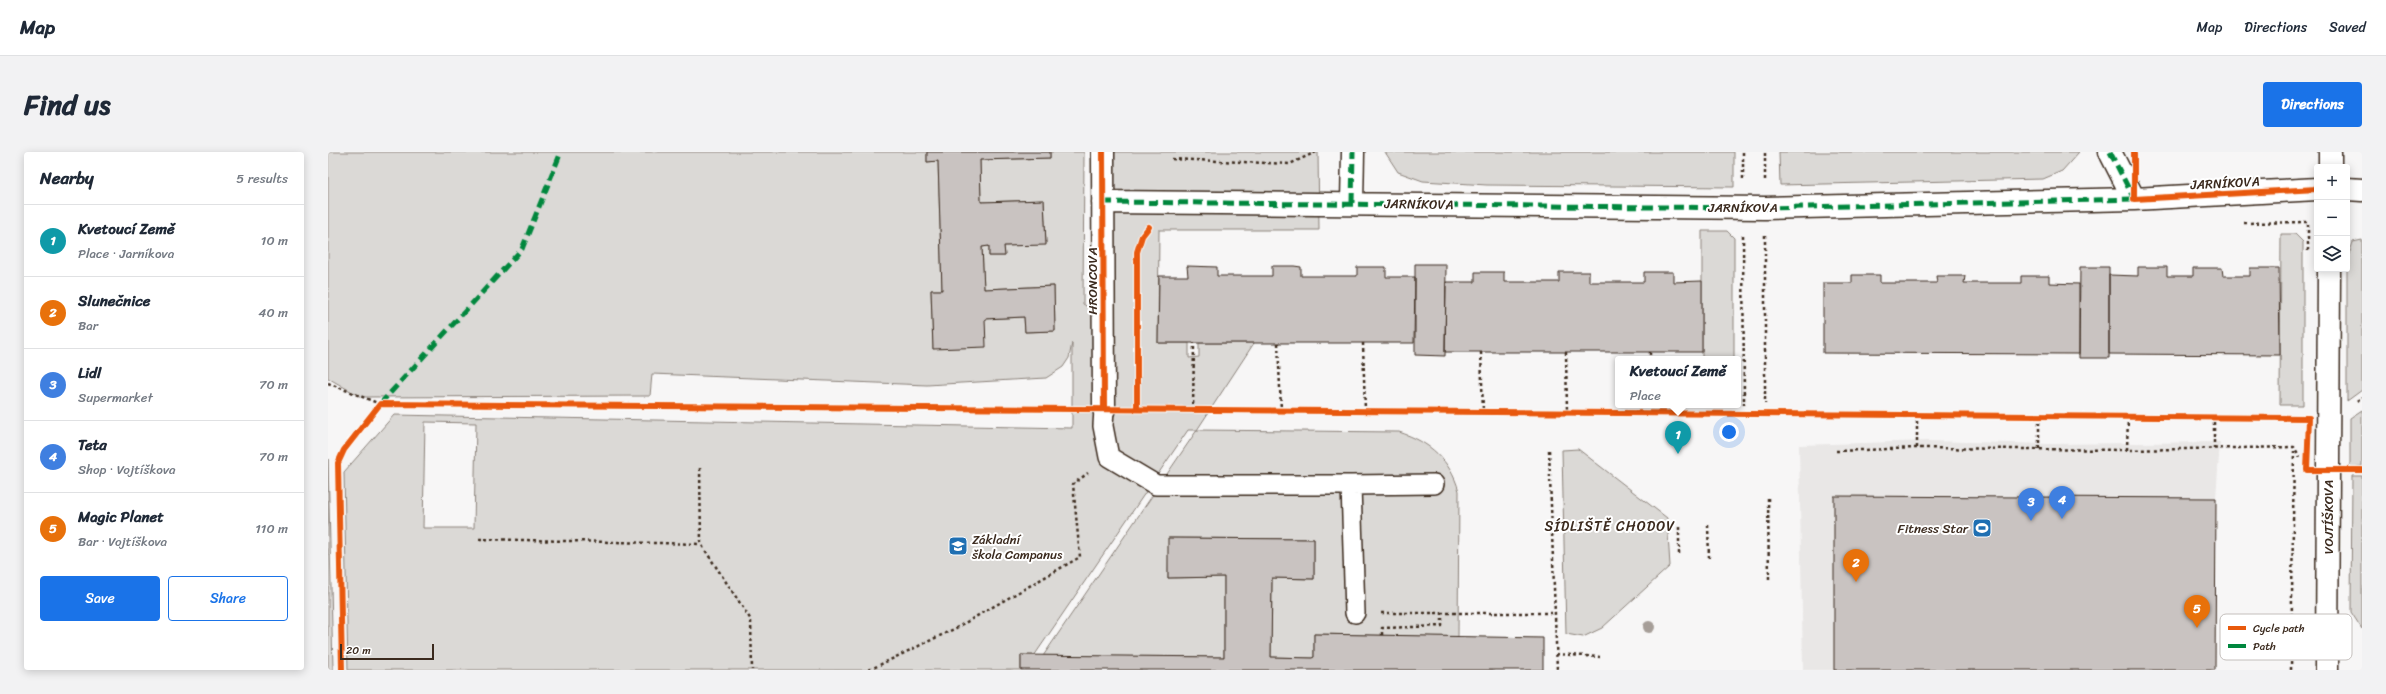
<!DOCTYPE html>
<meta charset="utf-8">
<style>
:root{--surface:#fff;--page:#f2f2f3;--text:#1f2937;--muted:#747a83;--line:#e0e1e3;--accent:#1a73e8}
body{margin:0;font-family:Sriracha,sans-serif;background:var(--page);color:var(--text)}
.controls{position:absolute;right:12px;top:12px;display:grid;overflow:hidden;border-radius:4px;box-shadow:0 2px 10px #0003}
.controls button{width:36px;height:36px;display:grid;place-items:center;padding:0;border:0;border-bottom:1px solid var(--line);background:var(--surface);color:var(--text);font:20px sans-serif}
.scale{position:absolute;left:12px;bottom:10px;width:94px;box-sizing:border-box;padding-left:4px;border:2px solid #3b2a1e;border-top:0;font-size:11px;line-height:14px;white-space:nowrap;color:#3b2a1e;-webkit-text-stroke:3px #fff;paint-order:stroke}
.you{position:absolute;left:1401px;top:280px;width:14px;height:14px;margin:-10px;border:3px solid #fff;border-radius:50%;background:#1a73e8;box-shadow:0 0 0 6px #1a73e833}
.badge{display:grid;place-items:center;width:26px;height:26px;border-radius:50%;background:var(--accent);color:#fff;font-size:13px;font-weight:700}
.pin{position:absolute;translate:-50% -33px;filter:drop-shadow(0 1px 2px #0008)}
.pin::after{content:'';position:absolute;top:21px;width:14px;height:12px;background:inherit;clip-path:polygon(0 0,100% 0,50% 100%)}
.popup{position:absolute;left:1287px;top:204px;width:126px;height:52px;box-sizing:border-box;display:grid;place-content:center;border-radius:4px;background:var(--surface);filter:drop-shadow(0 1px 3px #0005);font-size:13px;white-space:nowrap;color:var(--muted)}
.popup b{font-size:15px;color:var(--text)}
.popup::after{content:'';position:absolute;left:50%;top:100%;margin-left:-8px;border:8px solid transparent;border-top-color:var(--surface)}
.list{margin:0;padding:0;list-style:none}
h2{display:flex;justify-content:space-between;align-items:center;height:52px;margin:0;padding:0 16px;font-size:17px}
h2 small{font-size:13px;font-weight:400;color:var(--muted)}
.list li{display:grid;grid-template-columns:26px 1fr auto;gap:12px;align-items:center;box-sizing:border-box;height:72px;padding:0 16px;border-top:1px solid var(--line)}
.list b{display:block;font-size:15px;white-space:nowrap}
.list p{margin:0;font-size:13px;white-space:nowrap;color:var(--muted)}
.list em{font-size:13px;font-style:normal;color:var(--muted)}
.actions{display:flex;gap:8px;padding:12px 16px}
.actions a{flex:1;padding:9px 0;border:1px solid var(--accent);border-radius:4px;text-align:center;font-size:14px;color:var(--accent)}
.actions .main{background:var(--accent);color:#fff}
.icon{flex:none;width:22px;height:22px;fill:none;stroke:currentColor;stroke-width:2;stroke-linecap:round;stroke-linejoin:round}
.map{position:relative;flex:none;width:2034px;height:518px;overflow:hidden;border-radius:4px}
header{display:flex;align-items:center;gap:24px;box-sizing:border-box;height:56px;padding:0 20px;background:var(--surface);border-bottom:1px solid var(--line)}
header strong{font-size:19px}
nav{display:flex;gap:22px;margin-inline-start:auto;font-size:14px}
.intro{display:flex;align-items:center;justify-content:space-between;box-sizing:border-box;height:96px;padding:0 24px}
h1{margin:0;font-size:28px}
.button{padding:10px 18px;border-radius:4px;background:var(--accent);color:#fff;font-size:14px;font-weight:700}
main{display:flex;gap:24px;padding:0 24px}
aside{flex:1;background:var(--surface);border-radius:4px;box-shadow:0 2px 10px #0003}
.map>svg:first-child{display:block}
</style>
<header>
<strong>Map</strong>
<nav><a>Map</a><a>Directions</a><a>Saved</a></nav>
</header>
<div class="intro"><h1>Find us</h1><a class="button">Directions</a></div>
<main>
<aside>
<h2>Nearby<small>5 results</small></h2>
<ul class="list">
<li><span class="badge" style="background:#0f9aa8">1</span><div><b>Kvetoucí Země</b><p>Place · Jarníkova</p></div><em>10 m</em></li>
<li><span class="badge" style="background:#e8710a">2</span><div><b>Slunečnice</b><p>Bar</p></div><em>40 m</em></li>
<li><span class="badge" style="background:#3f7fe0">3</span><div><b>Lidl</b><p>Supermarket</p></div><em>70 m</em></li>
<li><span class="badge" style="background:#3f7fe0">4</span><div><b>Teta</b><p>Shop · Vojtíškova</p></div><em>70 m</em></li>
<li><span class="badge" style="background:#e8710a">5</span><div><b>Magic Planet</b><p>Bar · Vojtíškova</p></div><em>110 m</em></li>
</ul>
<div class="actions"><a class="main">Save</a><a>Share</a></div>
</aside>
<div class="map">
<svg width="2034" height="518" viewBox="0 0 2034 518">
<rect width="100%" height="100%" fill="#f7f6f6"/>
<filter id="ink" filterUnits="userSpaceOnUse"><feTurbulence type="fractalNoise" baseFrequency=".025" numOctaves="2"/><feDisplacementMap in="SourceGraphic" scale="8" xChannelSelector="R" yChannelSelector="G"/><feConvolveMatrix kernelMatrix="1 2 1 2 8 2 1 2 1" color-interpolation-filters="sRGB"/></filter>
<g filter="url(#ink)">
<path fill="#e9e7e6" d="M1599 289 1722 292 1892 290 1888 346 1887 518H1475L1471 293Z"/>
<path fill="#dbd9d6" stroke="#8b827a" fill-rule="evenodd" d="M0 0H599V10L610 9 614 138H603L605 197 657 167 696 165 697 180 727 179 726 134 656 137 654 95 661 94V104H677L676 94 718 92 716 48 653 50 652 8 722 6V0H756L755 152 778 165 776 0H990L991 78H831L830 191H861V206L871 205V191H926L869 278 1071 280C1102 290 1122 308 1131 339L1130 485 986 482V505L984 506 943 505 944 426 986 427V387L841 386 840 426 896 425V505L715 504 869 278H860L706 504 693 503V518H20L16 320 66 263 744 276V191L741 206 735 215 718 226 599 233 324 222 322 244 33 245 0 226ZM97 270 148 271 146 376H95Z
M1057 0H1406V35L1159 33 1095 29 1070 20Z
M1451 0H1751L1734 19 1715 27 1452 33Z
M1374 79H1399L1406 86V207H1374Z
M1953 82H1967L1975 90V253H1952Z
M2034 88V238L2019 249V110L2025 90Z
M2034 258V314L2022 315V266Z
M1250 297 1339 366 1342 414 1274 476 1255 485 1238 482 1234 298Z
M0 307 5 518H0Z
M2024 324H2034V477L2023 460Z"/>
<path fill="#c9c3c1" stroke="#3b2a1e" d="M599 0H722V6L652 8 653 50 716 48 718 93 676 94 677 104H661V94L654 95 656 137 726 134 727 179 697 180 696 165 657 167 658 195 605 197 603 138H614L610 9 599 10Z
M1087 112H1118L1117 204 1087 203Z
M859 114 889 115V124H944V114H966L973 115V124H1029V115H1058V125H1087L1086 191H830L831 124H860Z
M1752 115H1781V206H1751Z
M1810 115H1839V124H1865V116H1894L1895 124H1922V116H1951L1952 203 1781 202V123L1810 124Z
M1147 120H1176V130H1231V120H1261V130H1316V120H1345V130L1374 129V200H1117L1118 130H1147Z
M1524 123H1552V131H1609L1608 124H1637L1636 131H1693V124H1721V131L1751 132V202L1495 201V131H1524Z
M1506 344 1888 346 1887 518H1506Z
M840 386 986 387V427L944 426 943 505 984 506 986 505V482L1215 486V518H693V503L896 505V425L840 426Z"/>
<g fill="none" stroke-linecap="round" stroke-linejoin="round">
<g stroke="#3b2a1e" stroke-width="22">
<path id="service" d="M776 257 775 274 781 305 828 333H1023L1027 461
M1023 333 1106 332"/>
</g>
<g stroke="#3b2a1e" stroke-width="25">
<path id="minor" d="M775 0 776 257
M1782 0 1806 47
M2002 0V15
M2019 37 2034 38
M775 50 1437 56 1806 47 1989 37
M1024 51 1025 0
M1999 518 2001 117"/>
</g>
<path stroke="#3b2a1e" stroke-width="2.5" stroke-dasharray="3 3" stroke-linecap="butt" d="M1415 0V28
M844 7 962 12 988 0
M1437 28V0
M1916 71 1980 70V99
M1415 83 1416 253
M1437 83V252
M950 191 953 258
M1035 191 1037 259
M1153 200 1155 260
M1238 200 1239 260
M1322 200V207
M0 231 52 252
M2029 249 2034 245
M1324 253 1325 261
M865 258 866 191
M1589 263V296
M1711 297V264
M1886 297V265
M1221 298 1229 518
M1799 298 1800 264
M1508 299 1589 296 1799 298 1966 295 1972 305
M372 316 373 392 423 468 424 518
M1440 346 1441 429
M1380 373 1381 406
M1351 375V405
M151 387 373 392
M1053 461H1227
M1054 483V476L1114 474V460
M1228 502 1272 505
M541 518 628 476 752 405 745 332 760 321
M1963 518 1966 297"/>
<use href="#service" stroke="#fff" stroke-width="19"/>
<use href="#minor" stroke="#fff" stroke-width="22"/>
<path stroke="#00873e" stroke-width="5" stroke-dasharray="10 5" stroke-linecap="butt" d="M1782 0 1804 43
M775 50 1437 56 1809 47
M1024 51 1025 0
M52 252 194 97 233 0"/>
<g stroke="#fff" stroke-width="8">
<path id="cycleway" d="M775 0 776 257
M1806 0V47L1989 37
M809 257V100L814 84 821 75
M14 518 10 311 16 298 52 252 1981 266 1979 318H2034"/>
</g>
<use href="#cycleway" stroke="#e8590c" stroke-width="6"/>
</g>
<circle fill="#a69e98" cx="1321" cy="475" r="6"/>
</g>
<defs>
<g id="stadium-square" transform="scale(1)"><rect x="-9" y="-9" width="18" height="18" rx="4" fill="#1f6fb2" stroke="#fff"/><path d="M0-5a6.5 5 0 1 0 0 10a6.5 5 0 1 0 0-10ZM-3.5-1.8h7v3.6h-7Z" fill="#fff"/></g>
<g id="school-square" transform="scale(1)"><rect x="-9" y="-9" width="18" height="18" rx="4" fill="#1f6fb2" stroke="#fff"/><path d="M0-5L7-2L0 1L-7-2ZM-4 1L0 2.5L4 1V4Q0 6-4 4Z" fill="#fff"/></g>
</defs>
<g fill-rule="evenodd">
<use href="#stadium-square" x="1654" y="376"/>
<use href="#school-square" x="630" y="394"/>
</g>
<g text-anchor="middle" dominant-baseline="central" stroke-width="4" stroke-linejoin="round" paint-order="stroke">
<g font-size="13" fill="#3b2a1e" stroke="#fff">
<text transform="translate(1897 31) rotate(-3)">JARNÍKOVA</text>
<text transform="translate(1091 52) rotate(1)">JARNÍKOVA</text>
<text x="1415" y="55">JARNÍKOVA</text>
<text transform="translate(764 129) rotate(-90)">HRONCOVA</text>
<text transform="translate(2000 365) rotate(-90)">VOJTÍŠKOVA</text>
</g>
<g font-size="13" fill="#3b2a1e" stroke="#fff" text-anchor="end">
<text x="1640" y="376">Fitness Star</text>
<text x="644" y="387" text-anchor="start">Základní<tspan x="644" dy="15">škola Campanus</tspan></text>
</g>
<g font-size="14" letter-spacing="1" fill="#3b2a1e" stroke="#fff">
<text x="1282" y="374">SÍDLIŠTĚ CHODOV</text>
</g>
</g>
<rect x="1892" y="462" width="132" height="46" rx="6" fill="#fff" stroke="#c4bfbc" stroke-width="1"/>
<rect x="1900" y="474" width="18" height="4" fill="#e8590c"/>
<rect x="1900" y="492" width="18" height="4" fill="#00873e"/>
<g font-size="11" fill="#3b2a1e">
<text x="1925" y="480">Cycle path</text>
<text x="1925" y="498">Path</text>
</g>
</svg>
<div class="controls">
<button>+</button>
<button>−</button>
<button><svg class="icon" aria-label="layers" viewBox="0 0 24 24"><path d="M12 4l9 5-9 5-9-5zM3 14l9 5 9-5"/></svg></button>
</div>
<div class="scale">20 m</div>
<div class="you"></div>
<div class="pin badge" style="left:1350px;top:302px;background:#0f9aa8">1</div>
<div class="popup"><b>Kvetoucí Země</b>Place</div>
<div class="pin badge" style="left:1528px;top:430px;background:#e8710a">2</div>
<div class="pin badge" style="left:1703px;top:369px;background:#3f7fe0">3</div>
<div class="pin badge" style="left:1734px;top:367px;background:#3f7fe0">4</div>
<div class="pin badge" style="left:1869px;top:476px;background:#e8710a">5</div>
</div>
</main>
